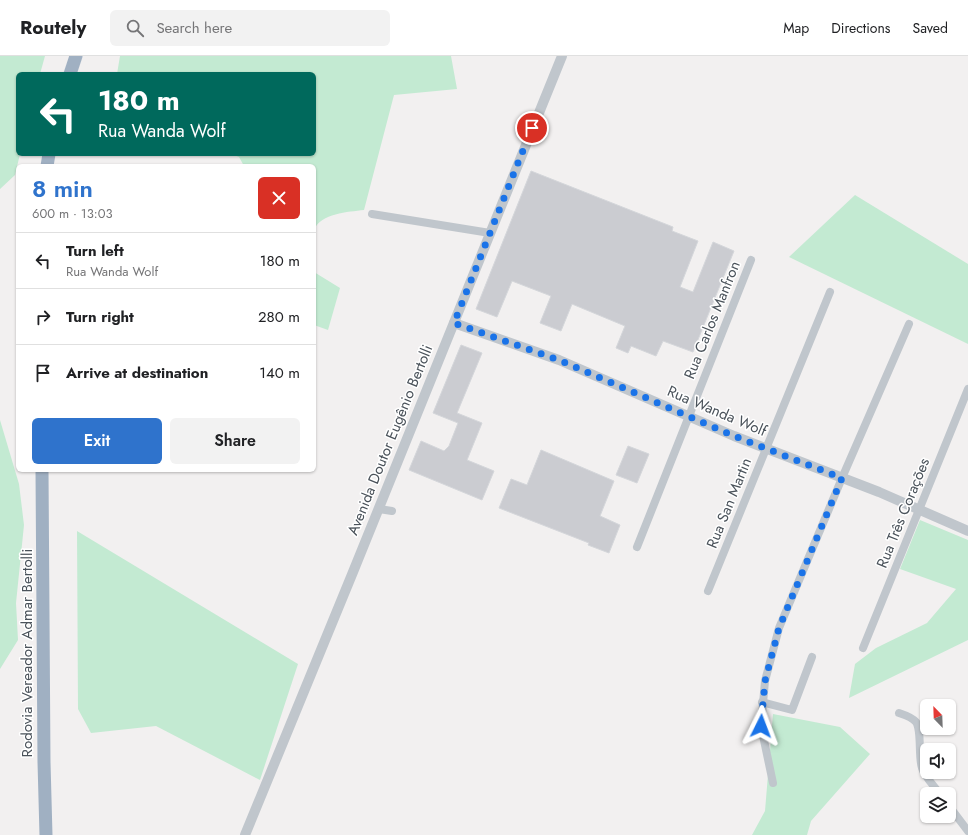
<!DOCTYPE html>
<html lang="en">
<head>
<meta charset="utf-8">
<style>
	:root { --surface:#fff; --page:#f2f2f2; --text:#202124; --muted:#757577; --line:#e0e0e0; --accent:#2f73cc }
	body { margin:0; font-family:Jost,sans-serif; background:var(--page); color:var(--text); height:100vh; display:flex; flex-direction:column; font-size:15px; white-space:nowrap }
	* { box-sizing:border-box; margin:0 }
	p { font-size:13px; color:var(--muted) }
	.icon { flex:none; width:22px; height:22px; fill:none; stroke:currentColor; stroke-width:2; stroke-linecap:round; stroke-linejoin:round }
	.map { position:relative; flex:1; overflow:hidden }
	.details { position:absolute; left:16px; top:108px; width:300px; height:308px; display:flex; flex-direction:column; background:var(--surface); border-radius:6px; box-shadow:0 1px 3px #0004 }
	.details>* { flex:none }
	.hud { position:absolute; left:16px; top:16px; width:300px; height:84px; border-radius:6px; box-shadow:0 1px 3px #0004; background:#00695c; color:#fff; overflow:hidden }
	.needle { width:26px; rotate:337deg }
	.fabs { position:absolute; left:920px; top:643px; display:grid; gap:8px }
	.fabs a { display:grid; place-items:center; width:36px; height:36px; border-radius:6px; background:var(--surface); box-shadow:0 1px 3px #0004; font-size:20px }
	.pin { position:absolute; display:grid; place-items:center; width:34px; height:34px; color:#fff; margin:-17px; border:2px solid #fff; border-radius:50%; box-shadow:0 1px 4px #0007 }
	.me { position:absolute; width:44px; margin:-22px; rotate:3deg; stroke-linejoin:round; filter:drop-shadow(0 0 3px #0008) }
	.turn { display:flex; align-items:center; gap:14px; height:84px; padding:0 16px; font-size:18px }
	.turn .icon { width:52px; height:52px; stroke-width:2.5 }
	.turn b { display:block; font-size:28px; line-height:34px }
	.round { display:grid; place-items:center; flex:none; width:42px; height:42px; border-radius:6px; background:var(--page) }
	.headline { display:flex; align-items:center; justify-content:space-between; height:68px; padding:0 16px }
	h1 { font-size:24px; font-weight:600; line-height:30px; color:var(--accent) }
	.primary-button { display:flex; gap:8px; margin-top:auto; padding:8px 16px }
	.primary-button a { flex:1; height:46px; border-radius:6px; background:var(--accent); color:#fff; font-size:16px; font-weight:600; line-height:46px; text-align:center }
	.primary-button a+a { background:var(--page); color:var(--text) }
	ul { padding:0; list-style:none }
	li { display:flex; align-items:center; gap:12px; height:56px; padding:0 16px; border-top:1px solid var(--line) }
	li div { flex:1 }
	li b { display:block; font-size:15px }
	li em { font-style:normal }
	header { display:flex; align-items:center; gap:24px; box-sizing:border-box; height:56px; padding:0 20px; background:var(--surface); border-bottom:1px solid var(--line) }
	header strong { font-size:19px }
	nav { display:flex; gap:22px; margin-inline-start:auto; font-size:14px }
	.search { width:280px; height:36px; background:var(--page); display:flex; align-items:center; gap:10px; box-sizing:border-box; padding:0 14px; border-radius:6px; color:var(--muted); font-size:15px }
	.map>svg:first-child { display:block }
</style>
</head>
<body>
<header>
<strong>Routely</strong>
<div class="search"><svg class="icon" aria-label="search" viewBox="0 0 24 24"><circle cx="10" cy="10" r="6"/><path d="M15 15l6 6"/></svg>Search here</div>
<nav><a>Map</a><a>Directions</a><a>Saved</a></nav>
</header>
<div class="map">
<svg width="968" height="779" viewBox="0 0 968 779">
	<rect width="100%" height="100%" fill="#f2f0f0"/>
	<g fill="#c3ead2">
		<polygon points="0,0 45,0 40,18 18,18 18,98 20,98 15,119 0,133"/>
		<path d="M 120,0 L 451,0 L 457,33 L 394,39 L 364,154 C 348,156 321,157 314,174 L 314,110 L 244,110 L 239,101 L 231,98 L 314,98 L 314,18 L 117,18 Z"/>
		<polygon points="855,139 968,208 968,288 789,201"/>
		<polygon points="314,216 340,232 328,274 314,269"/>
		<polygon points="0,364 19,428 24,469 16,547 18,584 0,613"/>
		<polygon points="920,464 968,484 968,584 849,642 855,608 876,592 927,567 956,533 900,513"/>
		<polygon points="77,475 298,608 260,724 156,670 91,677 78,653"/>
		<polygon points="773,658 840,671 870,698 811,765 807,779 752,779 765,755"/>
	</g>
	<g fill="#cbccd1" stroke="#d4d6da">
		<polygon points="531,115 673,171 672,175 698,185 680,231 693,236 713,186 734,195 693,296 663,285 656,300 631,290 628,297 616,292 625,270 572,248 561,275 540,267 551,240 512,225 497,261 476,253"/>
		<polygon points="461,289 482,297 457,357 482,367 467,404 494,415 482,444 409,414 421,385 444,395 449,390 458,367 433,357"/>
		<polygon points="628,390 649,398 637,427 616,419"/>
		<polygon points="541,394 614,425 600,460 620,469 609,497 588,489 589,487 499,452 511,423 527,429"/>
	</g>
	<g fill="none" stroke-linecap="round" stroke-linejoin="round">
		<g stroke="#c0c6cc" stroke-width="8">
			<polyline points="372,158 490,177"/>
			<polyline points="379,453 392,455"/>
			<polyline points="637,491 751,204"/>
			<polyline points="708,535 830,236"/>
			<polyline points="863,592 968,333"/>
			<polyline points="762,646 792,654 812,601"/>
			<path d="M 899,657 C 905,659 912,661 916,666 C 922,674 918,701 922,712 C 924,720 935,731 940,738"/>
			<polyline points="773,727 761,670 765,625 779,572 842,422 909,268"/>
			<polyline points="949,750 968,775"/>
		</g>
		<g stroke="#c0c6cc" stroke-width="10">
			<polyline points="454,267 559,304 734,380 879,436 968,475"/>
			<polyline points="245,779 353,516 562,0"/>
		</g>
		<g stroke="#a0b0c2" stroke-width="13">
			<polyline points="70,18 76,0"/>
			<polyline points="47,110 49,98"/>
			<polyline points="42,414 44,706 46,779"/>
		</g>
	</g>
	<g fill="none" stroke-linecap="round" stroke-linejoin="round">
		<polyline stroke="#1a73e8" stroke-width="7" stroke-dasharray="0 12.6" points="532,72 454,267 559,304 734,380 842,422 779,572 765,625 761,670"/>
	</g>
	<g text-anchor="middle" stroke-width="3" stroke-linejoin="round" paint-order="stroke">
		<g font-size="15" fill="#4a525a" stroke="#fff">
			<text transform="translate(712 264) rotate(-68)" y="5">Rua Carlos Manfron</text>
			<text transform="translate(717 355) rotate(23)" y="5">Rua Wanda Wolf</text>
			<text transform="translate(390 384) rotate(-68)" y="5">Avenida Doutor Eugênio Bertolli</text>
			<text transform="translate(729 447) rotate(-68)" y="5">Rua San Martin</text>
			<text transform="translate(903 457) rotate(-68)" y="5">Rua Três Corações</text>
			<text transform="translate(27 597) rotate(-90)" y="5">Rodovia Vereador Admar Bertolli</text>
		</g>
	</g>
</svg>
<div class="fabs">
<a><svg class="needle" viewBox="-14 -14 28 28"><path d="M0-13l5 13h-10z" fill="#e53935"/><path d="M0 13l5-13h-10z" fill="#757577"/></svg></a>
<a><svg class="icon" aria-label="sound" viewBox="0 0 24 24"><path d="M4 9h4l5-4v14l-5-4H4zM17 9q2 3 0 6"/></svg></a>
<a><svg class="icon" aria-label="layers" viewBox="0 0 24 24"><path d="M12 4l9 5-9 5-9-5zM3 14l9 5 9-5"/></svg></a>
</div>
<div class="pin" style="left:532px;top:72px;background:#d93025"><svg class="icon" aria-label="arrive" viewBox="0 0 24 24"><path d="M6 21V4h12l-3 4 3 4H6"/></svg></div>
<svg class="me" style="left:761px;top:670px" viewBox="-20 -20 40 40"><path d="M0-17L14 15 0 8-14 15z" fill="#1a73e8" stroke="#fff" stroke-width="4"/></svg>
<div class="hud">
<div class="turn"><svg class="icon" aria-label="left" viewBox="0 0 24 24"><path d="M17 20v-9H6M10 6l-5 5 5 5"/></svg><div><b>180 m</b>Rua Wanda Wolf</div></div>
</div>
<section class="details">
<div class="headline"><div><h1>8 min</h1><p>600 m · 13:03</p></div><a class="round" style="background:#d93025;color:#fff"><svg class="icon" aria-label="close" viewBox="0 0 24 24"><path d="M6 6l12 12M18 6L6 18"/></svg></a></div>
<ul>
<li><svg class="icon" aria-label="left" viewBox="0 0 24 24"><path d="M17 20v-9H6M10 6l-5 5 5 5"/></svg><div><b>Turn left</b><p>Rua Wanda Wolf</p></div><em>180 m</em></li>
<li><svg class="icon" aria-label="right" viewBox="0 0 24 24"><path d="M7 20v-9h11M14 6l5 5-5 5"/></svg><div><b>Turn right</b></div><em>280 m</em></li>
<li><svg class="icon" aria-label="arrive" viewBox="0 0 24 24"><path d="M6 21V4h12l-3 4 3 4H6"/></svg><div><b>Arrive at destination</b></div><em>140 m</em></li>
</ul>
<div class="primary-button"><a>Exit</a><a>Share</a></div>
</section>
</div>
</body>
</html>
